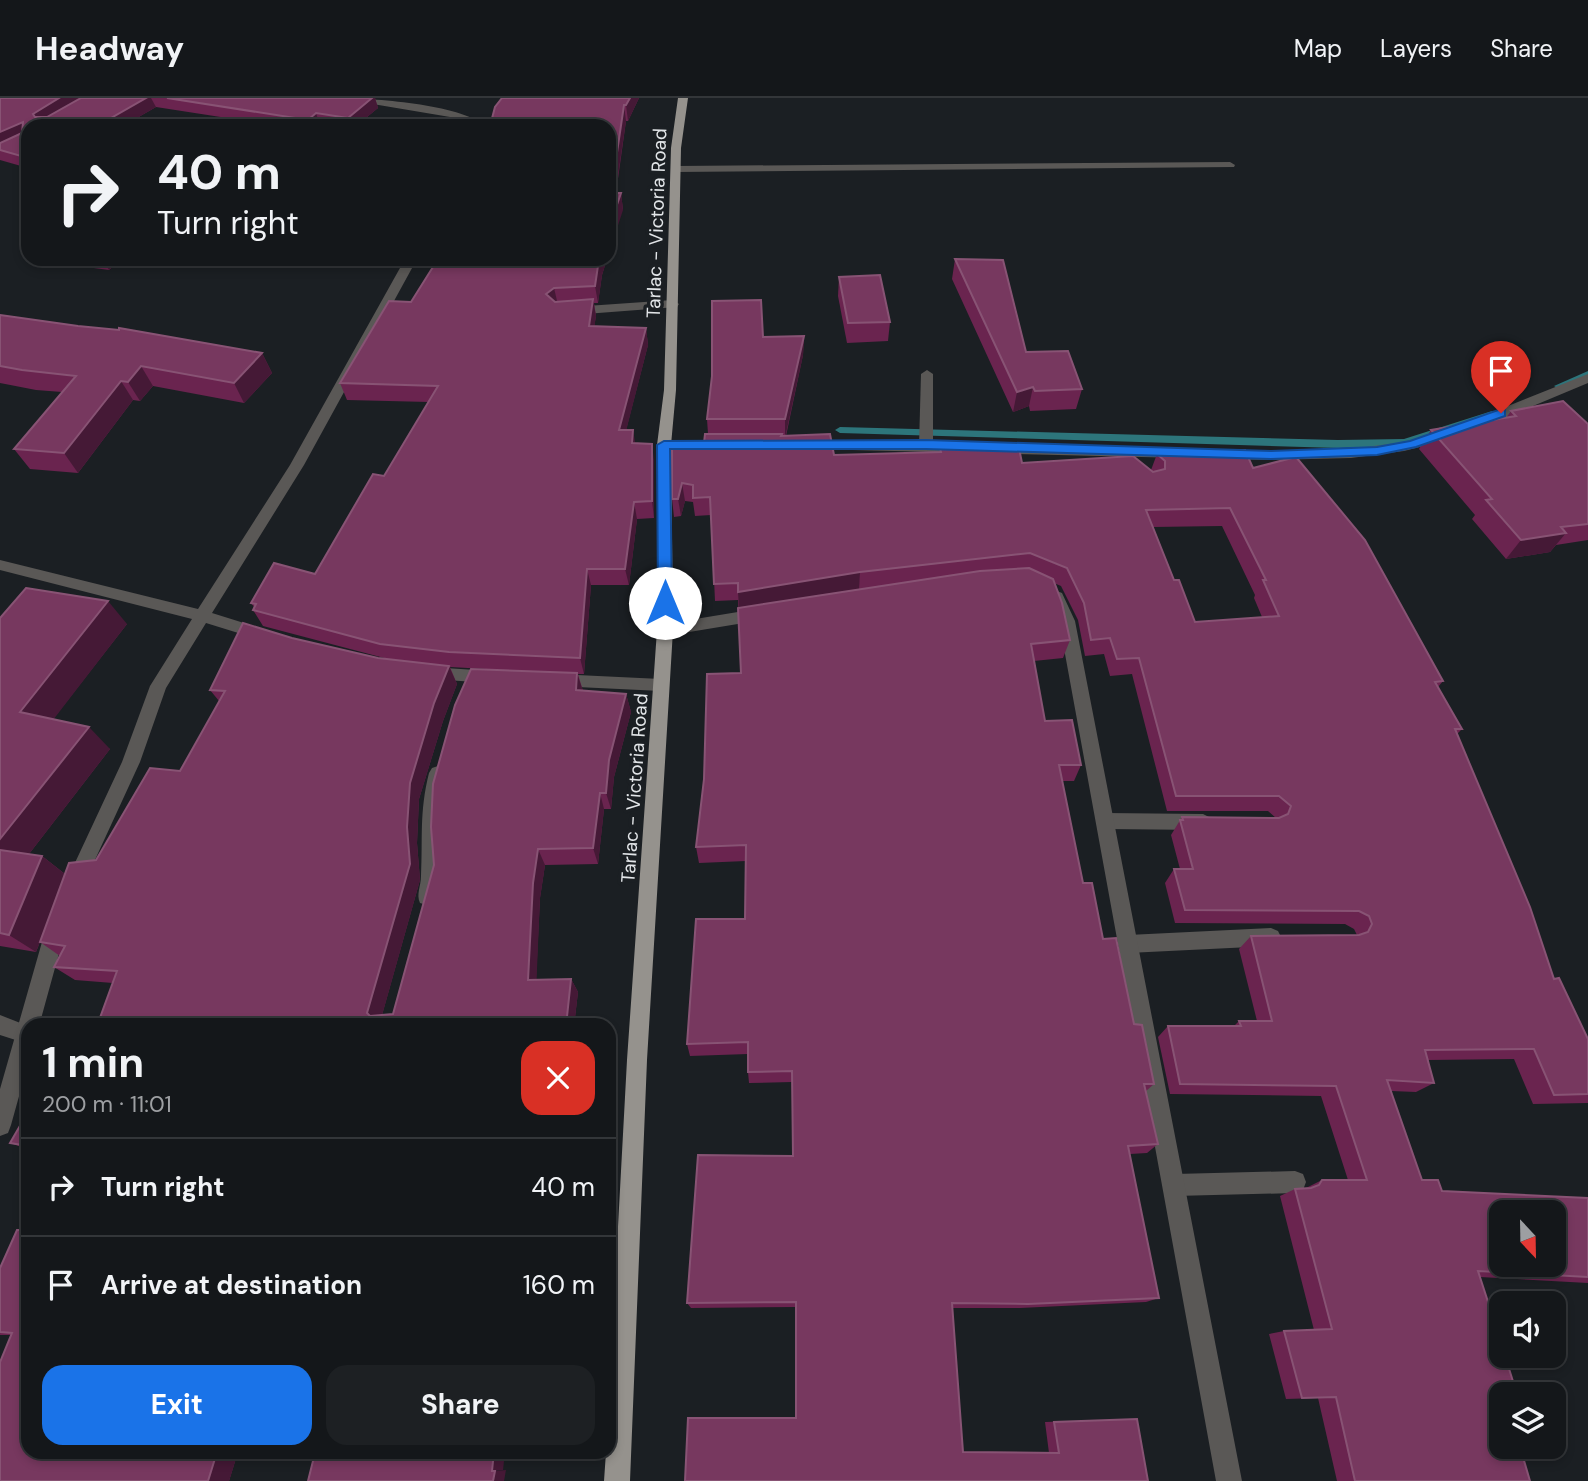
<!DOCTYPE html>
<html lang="en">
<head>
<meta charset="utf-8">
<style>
	:root { --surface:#14171a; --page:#1d2023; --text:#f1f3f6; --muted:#9d9fa2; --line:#333639; --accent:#1a73e8 }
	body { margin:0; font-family:"DM Sans",sans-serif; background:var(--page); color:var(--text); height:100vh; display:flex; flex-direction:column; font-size:26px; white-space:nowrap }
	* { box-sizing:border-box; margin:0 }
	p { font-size:23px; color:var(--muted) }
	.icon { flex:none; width:38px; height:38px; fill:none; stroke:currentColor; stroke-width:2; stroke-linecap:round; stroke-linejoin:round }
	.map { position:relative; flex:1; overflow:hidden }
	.details { position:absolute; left:21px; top:920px; width:595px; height:441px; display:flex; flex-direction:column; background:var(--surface); border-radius:21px; box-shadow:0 4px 10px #0003,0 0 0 2px var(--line) }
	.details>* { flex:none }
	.guide { position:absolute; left:21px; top:21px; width:595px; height:147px; border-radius:21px; box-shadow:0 4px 10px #0003,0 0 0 2px var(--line); background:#14171a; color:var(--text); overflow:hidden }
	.needle { width:46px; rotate:158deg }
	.fabs { position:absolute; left:1489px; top:1102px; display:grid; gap:14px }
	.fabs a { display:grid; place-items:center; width:77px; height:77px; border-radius:14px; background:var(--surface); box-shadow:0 4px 10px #0003,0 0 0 2px var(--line); font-size:35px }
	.pin { position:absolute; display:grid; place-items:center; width:60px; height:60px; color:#fff; margin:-72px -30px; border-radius:50% 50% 50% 0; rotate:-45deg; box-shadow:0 0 7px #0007 }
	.pin .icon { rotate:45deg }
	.me { position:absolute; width:77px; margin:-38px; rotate:0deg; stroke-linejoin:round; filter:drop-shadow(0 0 5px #0008) }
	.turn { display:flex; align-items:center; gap:24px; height:147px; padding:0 21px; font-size:32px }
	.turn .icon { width:91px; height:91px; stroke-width:2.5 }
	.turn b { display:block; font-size:49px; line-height:60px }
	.round { display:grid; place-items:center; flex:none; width:74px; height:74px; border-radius:21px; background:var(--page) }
	.summary { display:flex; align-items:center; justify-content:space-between; height:119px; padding:0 21px }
	h1 { font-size:42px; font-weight:700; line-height:52px }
	.action { display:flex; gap:14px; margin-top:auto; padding:14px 21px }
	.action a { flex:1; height:80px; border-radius:21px; background:var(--accent); color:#fff; font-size:28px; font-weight:700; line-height:80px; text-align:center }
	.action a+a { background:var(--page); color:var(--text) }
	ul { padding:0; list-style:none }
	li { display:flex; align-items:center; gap:21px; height:98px; padding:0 21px; border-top:2px solid var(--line) }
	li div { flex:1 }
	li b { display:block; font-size:26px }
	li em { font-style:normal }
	header { display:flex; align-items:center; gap:42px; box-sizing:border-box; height:98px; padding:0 35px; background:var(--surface); border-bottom:2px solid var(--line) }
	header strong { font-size:33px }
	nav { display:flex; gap:38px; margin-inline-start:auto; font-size:24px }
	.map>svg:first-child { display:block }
</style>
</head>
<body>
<header>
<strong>Headway</strong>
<nav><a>Map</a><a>Layers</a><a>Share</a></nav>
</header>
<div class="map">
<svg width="1588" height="1383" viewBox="0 0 1588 1383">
	<rect width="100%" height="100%" fill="#1b1f23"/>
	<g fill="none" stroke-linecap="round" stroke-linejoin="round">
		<g fill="#2d757b" fill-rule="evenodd">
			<polygon points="1588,273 1588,280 1559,291 1554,288"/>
			<polygon points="1492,313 1497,316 1496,318 1405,348 1338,350 840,335 835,332 840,329 1338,342 1404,341"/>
		</g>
		<g fill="#5a5856" fill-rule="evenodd">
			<polygon points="1230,64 1235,67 1234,69 676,74 671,71 676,68"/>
			<polygon points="673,202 679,206 677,209 572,217 566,213 572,209"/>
			<polygon points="927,272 933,276 933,347 926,351 919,347 921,276"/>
			<polygon points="1105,715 1203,716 1209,719 1212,724 1209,729 1203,732 1105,731 1099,728 1096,723 1099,718"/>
			<polygon points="1271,830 1278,833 1281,839 1278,845 1271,848 1128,855 1121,852 1118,846 1121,840 1128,837"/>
			<polygon points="0,917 28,928 28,946 0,937"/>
			<polygon points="1295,1073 1303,1076 1306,1084 1303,1092 1295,1095 1175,1098 1167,1095 1164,1087 1167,1079 1175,1076"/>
		</g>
		<g fill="#5a5856" fill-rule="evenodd">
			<path d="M 337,0 C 372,0 460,6 485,28 L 473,28 L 456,20 Z"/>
			<polygon points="405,161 417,161 304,367 212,515 270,533 272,537 264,543 206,525 166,590 140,664 82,790 75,792 68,790 66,784 122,664 150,588 192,521 0,472 0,462 198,511 290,367"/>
			<polygon points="1588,276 1588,285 1490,326 1436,345 1404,353 1351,360 1267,362 811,351 804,347 811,343 854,343 1267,353 1351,351 1404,344 1453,330"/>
			<polygon points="1057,493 1062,495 1075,523 1242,1383 1216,1383 1059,523 1049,499"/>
			<polygon points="762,510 770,516 762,522 665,538 657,532 665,526"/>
			<polygon points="431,569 490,573 498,579 490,585 431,581 423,575"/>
			<polygon points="556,576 661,581 669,587 661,593 556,588 548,582"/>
			<path d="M 438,668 L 444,670 L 447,675 L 439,727 L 439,785 L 434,805 L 427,807 L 420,805 C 416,796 421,788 421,778 C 423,740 419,715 429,675 L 432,670 Z"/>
			<polygon points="56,821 63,824 66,830 39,928 28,928 28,966 11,1027 8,1035 0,1038 0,991 46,830 49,824"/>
		</g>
		<polygon fill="#95928d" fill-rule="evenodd" points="678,0 688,0 681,50 676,292 671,347 673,532 647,962 630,1383 604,1383 606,1354 609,1354 609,1295 627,962 657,532 657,347 664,292 671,50"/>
	</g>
	<g fill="#6a244f" fill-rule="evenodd">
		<polygon points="0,0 375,0 378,10 356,28 327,28 320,27 319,28 279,28 156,9 123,28 28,28 28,70 0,62"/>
		<polygon points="502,0 639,0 628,23 626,23 616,95 621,95 623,112"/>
		<polygon points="68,161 145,161 143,162 119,163 109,172 71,167"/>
		<path d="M 438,161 L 607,161 L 602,177 L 598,205 L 594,205 L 596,218 L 594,229 L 646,230 L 648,247 L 626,332 L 635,345 L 654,362 L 654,420 L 637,421 L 629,487 L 591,487 L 584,576 L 578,576 L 583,593 L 626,596 L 631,614 L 614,679 L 611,711 L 604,711 L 598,766 L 545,767 L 540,800 L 536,882 L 571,881 L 578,894 L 574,928 L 97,928 L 113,885 L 75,882 L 54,869 L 60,858 L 40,844 L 36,854 L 0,848 L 0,520 L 127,526 L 53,621 L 110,651 L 29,756 L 42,758 L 65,776 L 96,762 L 180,673 L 219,603 L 210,592 L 292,540 L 378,560 L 388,561 L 263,528 L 253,512 L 254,509 L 251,505 L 315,476 L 384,378 L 429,304 L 347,302 L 340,285 L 411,204 ZM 450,569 L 486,571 L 434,767 L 393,916 L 382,917 L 420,782 L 417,745 L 419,701 L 443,623 L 457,586 Z"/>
		<polygon points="955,161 1026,254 1082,291 1076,311 1030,313 1029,308 1013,314 952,181"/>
		<polygon points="839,179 890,224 888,243 847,245 838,198"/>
		<polygon points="0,217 262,255 272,275 244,305 153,288 140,303 133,302 78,375 30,371 14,351 62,294 36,292 0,285"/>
		<path d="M 804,238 L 803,257 L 786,338 L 834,357 L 940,354 L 940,350 L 1022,365 L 1151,372 L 1157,356 L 1253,370 L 1443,583 L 1438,589 L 1462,631 L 1457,636 L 1554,881 L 1588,941 L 1588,1005 L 1533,1006 L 1514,961 L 1428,962 L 1434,985 L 1416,994 L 1391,993 L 1422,1082 L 1442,1093 L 1588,1100 L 1588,1185 L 1480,1179 L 1516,1293 L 1503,1294 L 1530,1383 L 1337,1383 L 1318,1300 L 1286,1301 L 1269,1236 L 1284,1233 L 1314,1232 L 1280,1098 L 1295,1091 L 1306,1090 L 1322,1082 L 1348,1082 L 1321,998 L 1170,996 L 1158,939 L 1168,928 L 1234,928 L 1239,923 L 1257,923 L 1239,851 L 1251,838 L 1357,837 L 1354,831 L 1345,826 L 1175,825 L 1165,785 L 1174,771 L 1180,771 L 1171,737 L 1182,719 L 1276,720 L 1268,713 L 1167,713 L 1132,576 L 1110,578 L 1104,556 L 1085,558 L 1078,522 L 1061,488 L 1054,485 L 1070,542 L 1063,560 L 1034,563 L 1045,623 L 1081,667 L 1074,683 L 1062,683 L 1083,785 L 1134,926 L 1154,986 L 1146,993 L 1158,1046 L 1147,1055 L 1130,1056 L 1159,1200 L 1146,1204 L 1020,1210 L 952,1210 L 963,1354 L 1049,1355 L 1045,1324 L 1137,1321 L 1148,1383 L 685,1383 L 796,1320 L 796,1209 L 691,1210 L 687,1205 L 793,1058 L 792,984 L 749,985 L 748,974 L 748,956 L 690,958 L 687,946 L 745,821 L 746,763 L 699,765 L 696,749 L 741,575 L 738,502 L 715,503 L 711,417 L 695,418 L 693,404 L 685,403 L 681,418 L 674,419 L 672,401 L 704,345 L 708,336 L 707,321 L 763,239 ZM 1222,428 L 1255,497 L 1254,500 L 1262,519 L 1195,524 L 1174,482 L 1153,429 Z"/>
		<polygon points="1511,313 1588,326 1588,442 1556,447 1550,454 1506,461 1472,421 1475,417 1419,351 1431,332 1506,320"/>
		<polygon points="28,1014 28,1051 10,1045"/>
		<polygon points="0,1170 238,1354 229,1383 0,1383 11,1237 0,1237"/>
	</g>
	<g fill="#451936">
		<polygon points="59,0 84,0 39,28 33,16"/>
		<polygon points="146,0 151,0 156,9 123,28 97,28"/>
		<polygon points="372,0 375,0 378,10 356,28 350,28 348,20"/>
		<polygon points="630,0 639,0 628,23 626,7"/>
		<polygon points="624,7 626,23 613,111 611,95"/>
		<polygon points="316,15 320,27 319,28 310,28 308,22"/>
		<polygon points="23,24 28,32 0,49 0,34"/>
		<polygon points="621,95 623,112 609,155 609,130"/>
		<polygon points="102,161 118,161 119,163 109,172"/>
		<polygon points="599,161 607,161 602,177 598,205 595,188"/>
		<polygon points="554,190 558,207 546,196"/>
		<polygon points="593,201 596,218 592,245 589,228"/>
		<polygon points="646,230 648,247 622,349 619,332"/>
		<polygon points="804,238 803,257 785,340 785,321"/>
		<polygon points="262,255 272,275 244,305 234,285"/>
		<polygon points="141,268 153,288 140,303 128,284"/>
		<polygon points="121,283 133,302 78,375 64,355"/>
		<polygon points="1033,289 1029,308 1013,314 1017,294"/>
		<polygon points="633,332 636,349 632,345"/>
		<polygon points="652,346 654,362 654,420 652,403"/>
		<polygon points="682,385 685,403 681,418 678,401"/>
		<polygon points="634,404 637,421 629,487 625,471"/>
		<polygon points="1566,435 1550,454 1506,461 1521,442"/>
		<polygon points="587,471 591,487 584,576 580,560"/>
		<polygon points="860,474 859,491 739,511 738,494"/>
		<polygon points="108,503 127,526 43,635 20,614"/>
		<polygon points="449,568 457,586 443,623 419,701 417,745 420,782 379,928 367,915 407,729 410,685 434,605"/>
		<polygon points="577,575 583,593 576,592"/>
		<polygon points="626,596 631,614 614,679 611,711 606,695 609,662"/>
		<polygon points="89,629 110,651 19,769 0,756 0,741"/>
		<polygon points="600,695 604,711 598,766 593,750"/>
		<polygon points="538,751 545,767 540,800 536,895 528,882 533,785"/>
		<polygon points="42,758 66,777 36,854 9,837"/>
		<polygon points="571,881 578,894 574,928 566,928"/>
		<polygon points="217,1354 238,1354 229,1383 208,1383"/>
		<polygon points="494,1354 505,1354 503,1372 492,1373"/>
		<polygon points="506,1372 504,1383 493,1383 495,1373"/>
	</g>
	<g fill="#77385f" stroke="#885374" stroke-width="2" fill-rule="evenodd">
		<polygon points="0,0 59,0 33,16 35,19 47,19 81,0 146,0 97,28 28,28 28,60 0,52 0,45 22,35 23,24 0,34"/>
		<polygon points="167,0 372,0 348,20 316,15 308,22"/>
		<polygon points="502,0 630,0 626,7 624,7 611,95 621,95 609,130 609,28 490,28 495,9"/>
		<polygon points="438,161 599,161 595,188 554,190 546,196 555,204 593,201 589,228 646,230 619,332 633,332 632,345 652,346 652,403 634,404 625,471 587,471 580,560 449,554 380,546 253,512 256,506 251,505 274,465 315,476 373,376 384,378 438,288 340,285 389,203 411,204"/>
		<polygon points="955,161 1003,162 1026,254 1068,253 1082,291 1035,293 1033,289 1017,294"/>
		<polygon points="880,177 890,224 848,225 839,179"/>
		<polygon points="761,202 763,239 804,238 785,321 707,321 712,278 712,203"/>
		<polygon points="0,217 78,228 119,232 119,230 262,255 234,285 141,268 128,284 121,283 64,355 14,351 76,278 22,272 0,268"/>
		<polygon points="1563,303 1588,326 1588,426 1561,429 1566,435 1521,442 1486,402 1492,401 1431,332 1516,318 1511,313"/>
		<path d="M 705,336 L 782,336 L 781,338 L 830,336 L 834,357 L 941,354 L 940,350 L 1019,350 L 1022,365 L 1133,358 L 1153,374 L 1165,371 L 1165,363 L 1157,356 L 1245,352 L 1253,370 L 1296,359 L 1365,442 L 1443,583 L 1435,584 L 1462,631 L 1455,631 L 1530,809 L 1554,881 L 1559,880 L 1588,941 L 1588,996 L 1554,997 L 1534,951 L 1425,952 L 1434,985 L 1387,982 L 1422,1082 L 1438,1082 L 1442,1093 L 1588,1100 L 1588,1179 L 1478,1173 L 1502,1247 L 1502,1258 L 1505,1258 L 1516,1293 L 1502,1293 L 1503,1297 L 1502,1297 L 1502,1349 L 1520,1349 L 1530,1383 L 1355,1383 L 1336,1299 L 1302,1300 L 1284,1233 L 1332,1231 L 1295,1091 L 1311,1090 L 1319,1087 L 1322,1082 L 1367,1082 L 1336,988 L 1180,986 L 1168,928 L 1241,928 L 1239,923 L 1272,923 L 1251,838 L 1359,837 L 1368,834 L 1372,826 L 1369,818 L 1359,813 L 1185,812 L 1174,771 L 1193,771 L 1180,722 L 1183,722 L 1182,719 L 1279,720 L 1288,716 L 1291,708 L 1279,698 L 1176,698 L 1139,560 L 1117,561 L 1110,540 L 1091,542 L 1084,505 L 1067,470 L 1030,455 L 860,474 L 738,494 L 738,485 L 714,486 L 710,399 L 693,400 L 693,387 L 682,385 L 678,401 L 672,401 L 672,345 L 704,345 ZM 1230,410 L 1266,482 L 1263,482 L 1279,518 L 1195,524 L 1179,482 L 1174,482 L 1146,412 ZM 1502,1115 L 1554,1115 L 1554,1167 L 1502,1167 Z"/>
		<polygon points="1029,470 1053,481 1062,505 1070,542 1031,546 1045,623 1072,622 1081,667 1059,667 1083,785 1092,785 1103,841 1116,840 1134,926 1142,927 1154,986 1144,986 1158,1046 1128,1048 1159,1200 1028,1206 952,1205 963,1354 1059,1355 1054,1324 1137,1321 1148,1383 685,1383 688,1320 796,1320 796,1204 687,1205 698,1057 793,1058 792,973 748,974 748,944 687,946 696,821 745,821 746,747 696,749 704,681 707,576 741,575 738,510 980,473"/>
		<polygon points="26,490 108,503 20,614 89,629 0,741 0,520"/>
		<polygon points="243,525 292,540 378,560 449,568 434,605 410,685 407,729 410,766 367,915 370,918 393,916 434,767 431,729 433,686 455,607 471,571 577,575 576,592 626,596 609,662 606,695 600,695 593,750 538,751 533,785 528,882 571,881 566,928 97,928 117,873 54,869 65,848 40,844 69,765 96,762 150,670 180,673 225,593 210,592"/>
		<polygon points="0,752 42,758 9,837 0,835"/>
		<polygon points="28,1014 28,1048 10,1045"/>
		<polygon points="17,1132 28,1132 28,1354 217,1354 208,1383 0,1383 0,1264 12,1235 0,1234 0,1170"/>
		<polygon points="304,1354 494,1354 492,1373 495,1373 493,1383 308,1383 315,1355"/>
	</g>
	<polygon fill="#1a73e8" stroke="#114b97" stroke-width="2" points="1501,311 1505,312 1505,318 1416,349 1377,357 1271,361 926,351 670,351 672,505 665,511 658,505 657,347 664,343 926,342 1271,353 1377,349 1410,343"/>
	<g text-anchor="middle" stroke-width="7" stroke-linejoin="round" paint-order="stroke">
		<g font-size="19" fill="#e2e5e8" stroke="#1b1f23">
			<text transform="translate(656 125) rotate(-88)" y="7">Tarlac - Victoria Road</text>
			<text transform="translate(634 690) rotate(-86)" y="7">Tarlac - Victoria Road</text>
		</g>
	</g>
</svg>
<div class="fabs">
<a><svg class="needle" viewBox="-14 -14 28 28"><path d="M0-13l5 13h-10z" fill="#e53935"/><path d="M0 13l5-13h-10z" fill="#9d9fa2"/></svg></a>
<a><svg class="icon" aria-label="sound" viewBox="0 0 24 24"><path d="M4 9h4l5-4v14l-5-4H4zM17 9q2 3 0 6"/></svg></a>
<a><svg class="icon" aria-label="layers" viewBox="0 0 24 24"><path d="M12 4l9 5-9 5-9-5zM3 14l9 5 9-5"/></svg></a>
</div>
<div class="pin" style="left:1501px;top:315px;background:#d93025"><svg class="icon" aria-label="arrive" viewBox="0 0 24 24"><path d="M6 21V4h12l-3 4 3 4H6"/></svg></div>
<svg class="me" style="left:665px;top:505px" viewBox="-20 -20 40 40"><circle r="19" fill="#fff"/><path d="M0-13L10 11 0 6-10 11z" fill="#1a73e8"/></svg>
<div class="guide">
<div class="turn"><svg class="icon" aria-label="right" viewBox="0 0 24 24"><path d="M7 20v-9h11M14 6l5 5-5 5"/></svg><div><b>40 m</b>Turn right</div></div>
</div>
<section class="details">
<div class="summary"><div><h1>1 min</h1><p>200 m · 11:01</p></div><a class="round" style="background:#d93025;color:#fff"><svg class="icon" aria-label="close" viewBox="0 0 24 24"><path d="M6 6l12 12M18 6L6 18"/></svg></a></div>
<ul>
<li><svg class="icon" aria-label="right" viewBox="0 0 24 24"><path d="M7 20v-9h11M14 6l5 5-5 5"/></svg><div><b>Turn right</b></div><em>40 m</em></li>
<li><svg class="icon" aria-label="arrive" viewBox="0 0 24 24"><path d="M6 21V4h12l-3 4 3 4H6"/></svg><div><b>Arrive at destination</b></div><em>160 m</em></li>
</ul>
<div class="action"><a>Exit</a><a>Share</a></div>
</section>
</div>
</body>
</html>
